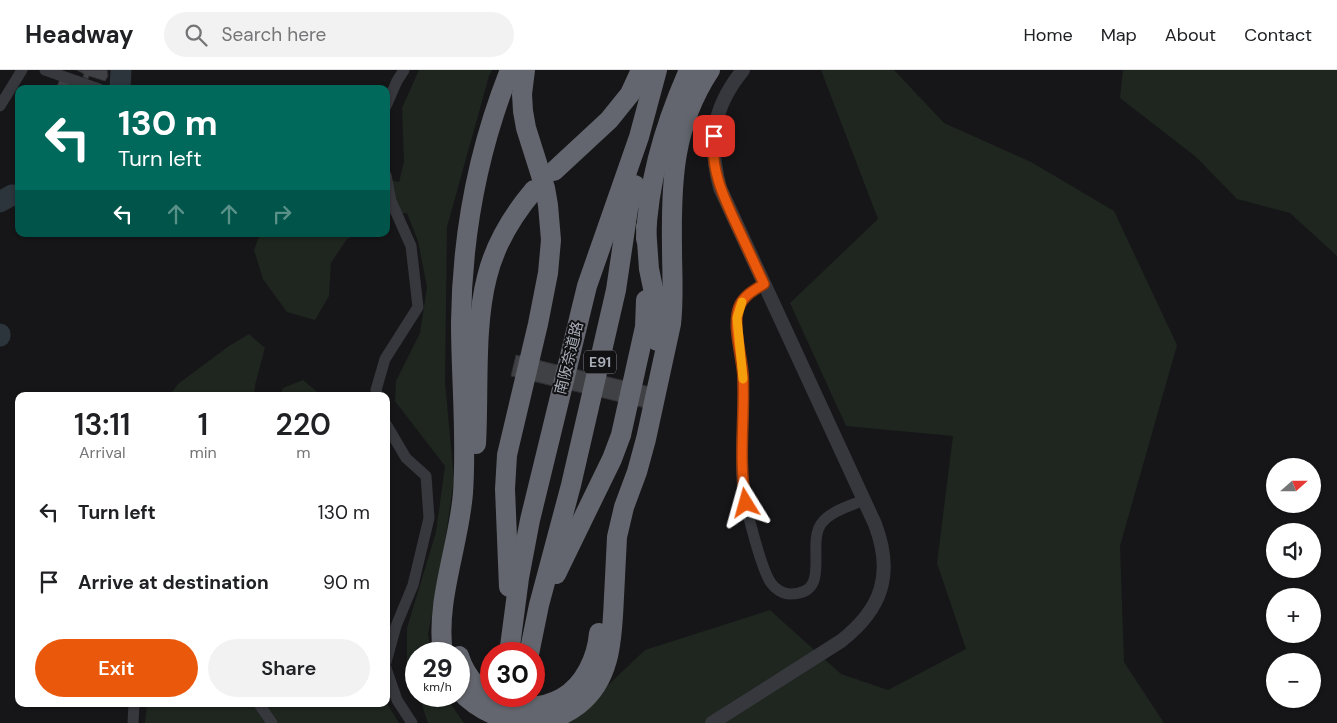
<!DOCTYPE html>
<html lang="en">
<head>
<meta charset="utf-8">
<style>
	:root { --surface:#fff; --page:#f2f2f2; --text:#202124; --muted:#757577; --line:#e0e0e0; --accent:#ea580c }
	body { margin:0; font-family:"DM Sans","Noto Sans JP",sans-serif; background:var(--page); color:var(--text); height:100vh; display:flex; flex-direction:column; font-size:19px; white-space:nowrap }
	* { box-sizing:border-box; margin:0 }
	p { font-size:16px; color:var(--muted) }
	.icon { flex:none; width:28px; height:28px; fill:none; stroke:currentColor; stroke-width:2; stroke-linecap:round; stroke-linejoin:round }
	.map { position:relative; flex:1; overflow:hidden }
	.details { position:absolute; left:15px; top:322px; width:375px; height:315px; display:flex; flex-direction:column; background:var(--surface); border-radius:10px; box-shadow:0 1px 4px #0004 }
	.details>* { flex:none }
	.top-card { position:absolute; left:15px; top:15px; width:375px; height:152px; border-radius:10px; box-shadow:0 1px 4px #0004; background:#00695c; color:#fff; overflow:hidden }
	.needle { width:32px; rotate:69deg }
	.tools { position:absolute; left:1266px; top:388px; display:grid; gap:10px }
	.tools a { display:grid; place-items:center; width:55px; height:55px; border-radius:50%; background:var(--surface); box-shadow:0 1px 4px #0004; font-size:25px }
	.speed { position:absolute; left:405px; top:572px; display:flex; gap:10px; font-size:25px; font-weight:700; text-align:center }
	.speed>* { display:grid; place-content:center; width:65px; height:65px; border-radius:50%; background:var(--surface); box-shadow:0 1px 4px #0004; line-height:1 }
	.speed small { font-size:12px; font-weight:400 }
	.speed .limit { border:8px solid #d22; background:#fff; color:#111 }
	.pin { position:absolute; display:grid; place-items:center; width:42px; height:42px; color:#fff; margin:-21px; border-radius:10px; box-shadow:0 2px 8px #0006 }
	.me { position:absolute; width:55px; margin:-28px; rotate:352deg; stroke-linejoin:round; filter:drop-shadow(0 0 4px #0008) }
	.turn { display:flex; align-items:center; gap:18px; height:105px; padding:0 20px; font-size:22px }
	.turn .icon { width:65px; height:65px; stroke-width:2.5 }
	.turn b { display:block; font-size:35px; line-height:42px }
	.lanes { display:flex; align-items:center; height:48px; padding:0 20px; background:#0003; justify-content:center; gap:25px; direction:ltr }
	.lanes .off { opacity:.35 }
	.eta { display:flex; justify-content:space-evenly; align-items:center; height:85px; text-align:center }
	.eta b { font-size:30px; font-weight:600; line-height:35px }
	.cta { display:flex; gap:10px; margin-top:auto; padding:10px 20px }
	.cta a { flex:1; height:58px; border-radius:30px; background:var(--accent); color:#fff; font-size:20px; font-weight:600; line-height:58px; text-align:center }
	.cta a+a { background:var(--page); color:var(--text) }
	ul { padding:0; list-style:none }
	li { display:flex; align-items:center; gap:15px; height:70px; padding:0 20px }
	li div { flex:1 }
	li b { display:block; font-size:19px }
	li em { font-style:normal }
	header { display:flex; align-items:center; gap:30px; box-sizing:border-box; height:70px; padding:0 25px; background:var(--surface); border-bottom:1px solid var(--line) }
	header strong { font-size:24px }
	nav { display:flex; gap:28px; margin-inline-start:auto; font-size:18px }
	.search { width:350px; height:45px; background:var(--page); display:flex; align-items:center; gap:12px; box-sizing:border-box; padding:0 18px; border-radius:28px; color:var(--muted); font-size:19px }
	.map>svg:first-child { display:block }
</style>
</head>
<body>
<header>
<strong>Headway</strong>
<div class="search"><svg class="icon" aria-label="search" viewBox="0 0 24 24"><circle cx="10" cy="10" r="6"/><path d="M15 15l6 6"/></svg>Search here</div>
<nav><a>Home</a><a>Map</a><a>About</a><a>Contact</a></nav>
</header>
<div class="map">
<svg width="1337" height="653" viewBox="0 0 1337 653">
	<rect width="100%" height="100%" fill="#161618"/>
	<g fill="#1e261f">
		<polygon points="419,0 492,0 489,6 447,157 445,312 454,409 442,493 428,564 431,584 416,584 416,619 407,592 407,558 436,462 445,396 395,331 396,311 420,263 427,217 418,171 407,143 386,145 386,109 399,112 404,92 402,38"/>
		<polygon points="821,0 894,0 944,53 1031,92 1114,141 1177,275 1120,476 1124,592 1164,653 568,653 645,580 770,540 841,604 888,620 966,579 937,493 953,366 846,356 790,233 878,149"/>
		<polygon points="1123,0 1337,0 1337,186 1290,143 1237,129 1196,87 1120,28"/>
		<polygon points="260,164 356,164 346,170 331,193 329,226 315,250 287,242 263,209 254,180"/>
		<polygon points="249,264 265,278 255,315 254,326 169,326 178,314 229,276"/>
		<polygon points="303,310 322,326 280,326 283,318"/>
		<polygon points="419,626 445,626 464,653 428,653"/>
		<polygon points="386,632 399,653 145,653 147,634 386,634"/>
	</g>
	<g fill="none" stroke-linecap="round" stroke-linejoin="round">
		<g stroke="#2c353c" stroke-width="21">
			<polyline points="120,19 121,0"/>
			<polyline points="0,132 12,125 19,126"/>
			<polyline points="0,264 0,266"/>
		</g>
	</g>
	<g fill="#404145" stroke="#303034">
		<polygon points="77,0 107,0 108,6 105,11 89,6 88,9 83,7 84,4"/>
		<polygon points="60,9 70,13 68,19 56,19"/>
		<polygon points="516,285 663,320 658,341 511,306"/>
	</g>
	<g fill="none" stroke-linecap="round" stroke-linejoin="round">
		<g stroke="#37383d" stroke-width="11">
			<polyline points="45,0 99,19"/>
			<polyline points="0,36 22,0"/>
			<polyline points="386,36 397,11 404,0"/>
			<path d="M 764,214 C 754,220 744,226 739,237 C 731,257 742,284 743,305 C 745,340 740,376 742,411 C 743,429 761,499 771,513 C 775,519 783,524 790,524 C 833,524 806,476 821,454 C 830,441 850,436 864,430"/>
			<polyline points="378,326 376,320 385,289 418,237 411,176 391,131 386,105"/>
			<polyline points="386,354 406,388 426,406 429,448 413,515 396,556 386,592"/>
			<polyline points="386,598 397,630 412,653"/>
			<polyline points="259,634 272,653"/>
			<polyline points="133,653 134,634"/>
		</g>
		<path stroke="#37383d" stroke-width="14" d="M 712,653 L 841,571 C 882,539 894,504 875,454 L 720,118 C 708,72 712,38 743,0"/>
		<g stroke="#63666e" stroke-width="20">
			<polyline points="554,101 609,50 630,24 641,0"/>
			<polyline points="646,157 649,199 658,242 657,271"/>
			<path d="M 646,169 C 648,110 665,54 689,0"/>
			<path d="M 476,374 C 479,321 474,257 487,207 C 495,174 512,146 534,120"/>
			<polyline points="556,504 612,389 621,365 645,257 646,230"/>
			<polyline points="509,517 505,419 507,385 538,254 548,203 551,170 548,135 545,118 526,58 523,41 522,24 525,0"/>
			<path d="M 443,584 C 435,532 459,475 463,423 C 467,366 461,309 461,252 C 462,166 478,80 510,0"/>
			<polyline points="509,584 519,508 530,450 587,216 639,67 657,0"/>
			<polyline points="529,584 539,535 571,415 616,220 628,139 635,115"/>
			<path d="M 459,586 C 472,629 522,650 562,628 C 585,615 597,587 599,563"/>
			<path d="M 459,620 C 478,640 504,653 533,652 C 550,651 565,645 578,635 C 612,609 612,566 614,527 C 615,507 616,487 617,467 L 624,437 L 637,402 L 646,369 L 671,254 C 674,228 672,203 672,177 C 671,111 673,56 710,0"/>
		</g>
		<g stroke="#63666e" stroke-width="20">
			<polyline points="499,653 502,630"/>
			<polyline points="519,653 521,632"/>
		</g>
	</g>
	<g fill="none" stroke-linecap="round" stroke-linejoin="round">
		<defs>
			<path id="route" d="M 714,66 C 710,100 724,128 738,158 C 747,177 755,195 764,214 C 754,220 743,226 739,237 C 732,256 742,286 743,306 C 745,348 738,390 746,433"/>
		</defs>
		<use href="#route" stroke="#983908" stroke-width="12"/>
		<use href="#route" stroke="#ea580c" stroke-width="9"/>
		<polyline stroke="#f59e0b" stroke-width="9" points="742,232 737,248 743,309"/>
	</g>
	<g text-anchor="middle" stroke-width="4" stroke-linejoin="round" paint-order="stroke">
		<rect fill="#111113" stroke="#7b7e86" stroke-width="1" x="584" y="280.5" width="32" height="23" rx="4"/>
		<g font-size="14" font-weight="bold" fill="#a8adb8">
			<text x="600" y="297">E91</text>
		</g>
		<g font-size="15" fill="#a8adb8" stroke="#111113">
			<text transform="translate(569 288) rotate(-76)" y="5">南阪奈道路</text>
		</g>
	</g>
</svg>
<div class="tools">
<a><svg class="needle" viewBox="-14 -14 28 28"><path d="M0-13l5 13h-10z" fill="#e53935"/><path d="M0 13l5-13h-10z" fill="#757577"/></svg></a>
<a><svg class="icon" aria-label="sound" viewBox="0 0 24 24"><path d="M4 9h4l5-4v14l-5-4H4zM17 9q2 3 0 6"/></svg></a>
<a>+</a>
<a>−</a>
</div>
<div class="speed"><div>29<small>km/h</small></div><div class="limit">30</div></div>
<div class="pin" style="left:714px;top:66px;background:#d93025"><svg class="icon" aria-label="arrive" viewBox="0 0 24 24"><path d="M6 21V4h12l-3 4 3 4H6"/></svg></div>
<svg class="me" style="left:746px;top:433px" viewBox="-20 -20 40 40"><path d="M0-17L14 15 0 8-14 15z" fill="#ea580c" stroke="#fff" stroke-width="4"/></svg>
<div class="top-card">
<div class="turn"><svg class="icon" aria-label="left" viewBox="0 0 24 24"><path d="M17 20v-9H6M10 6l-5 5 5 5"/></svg><div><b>130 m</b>Turn left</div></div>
<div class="lanes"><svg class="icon" aria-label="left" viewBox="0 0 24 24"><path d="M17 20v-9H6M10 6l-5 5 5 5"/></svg><svg class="icon off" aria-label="ahead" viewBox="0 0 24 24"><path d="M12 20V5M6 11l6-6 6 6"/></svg><svg class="icon off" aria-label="ahead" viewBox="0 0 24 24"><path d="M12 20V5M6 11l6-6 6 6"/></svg><svg class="icon off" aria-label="right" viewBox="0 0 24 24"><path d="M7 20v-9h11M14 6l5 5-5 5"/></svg></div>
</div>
<section class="details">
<div class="eta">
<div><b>13:11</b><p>Arrival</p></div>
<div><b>1</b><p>min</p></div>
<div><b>220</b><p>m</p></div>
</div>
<ul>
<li><svg class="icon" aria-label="left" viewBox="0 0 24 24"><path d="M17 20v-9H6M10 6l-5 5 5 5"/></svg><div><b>Turn left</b></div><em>130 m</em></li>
<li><svg class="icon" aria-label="arrive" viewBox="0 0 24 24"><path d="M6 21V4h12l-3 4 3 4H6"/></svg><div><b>Arrive at destination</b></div><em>90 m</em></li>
</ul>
<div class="cta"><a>Exit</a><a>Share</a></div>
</section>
</div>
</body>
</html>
